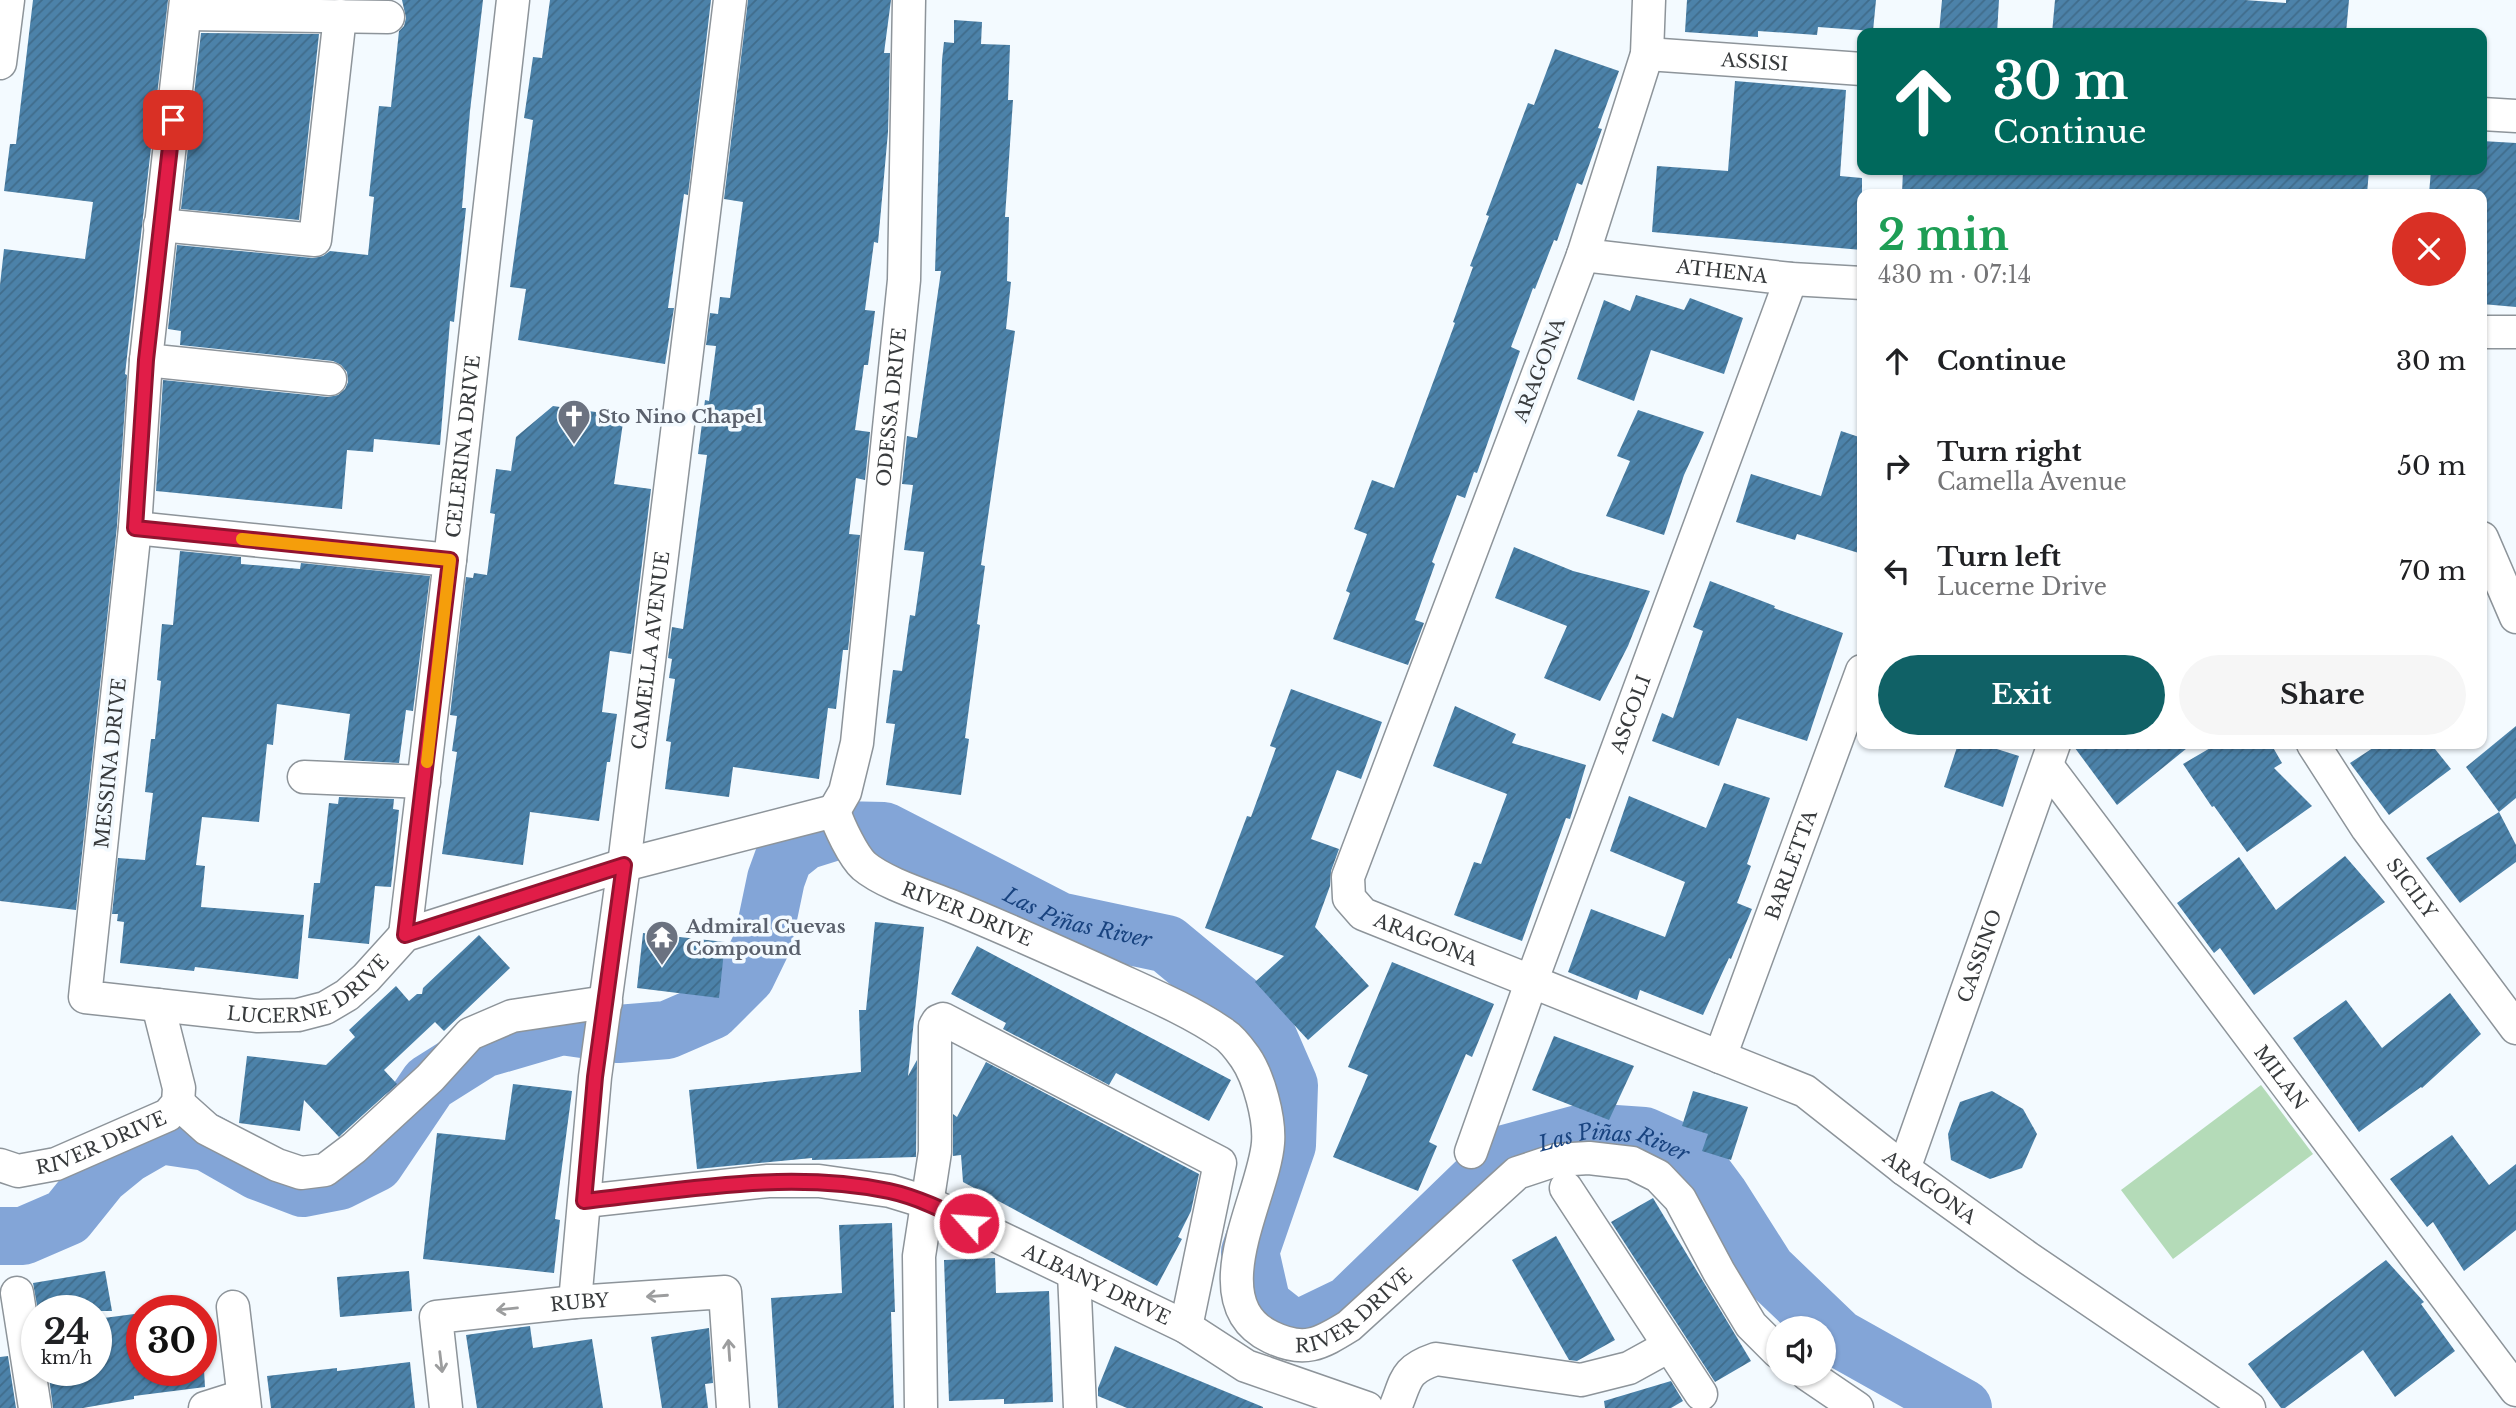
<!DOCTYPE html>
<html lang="en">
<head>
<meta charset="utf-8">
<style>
	:root { --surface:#fff; --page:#f6f6f6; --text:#202124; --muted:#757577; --accent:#106166 }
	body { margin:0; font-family:"Libre Baskerville",serif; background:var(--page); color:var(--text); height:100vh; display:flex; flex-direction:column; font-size:26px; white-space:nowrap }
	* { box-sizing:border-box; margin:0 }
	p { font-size:23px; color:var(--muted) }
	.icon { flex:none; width:38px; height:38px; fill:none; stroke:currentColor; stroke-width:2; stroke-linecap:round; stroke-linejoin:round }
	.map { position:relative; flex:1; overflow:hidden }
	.details { position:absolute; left:1857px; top:189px; width:630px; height:560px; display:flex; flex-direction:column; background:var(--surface); border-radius:14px; box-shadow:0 2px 5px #0004 }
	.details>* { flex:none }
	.hud { position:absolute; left:1857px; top:28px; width:630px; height:147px; border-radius:14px; box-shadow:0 2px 5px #0004; background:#00695c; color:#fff; overflow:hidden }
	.tools { position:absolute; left:1766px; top:1316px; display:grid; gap:14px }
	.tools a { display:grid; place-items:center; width:70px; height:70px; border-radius:50%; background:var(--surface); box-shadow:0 2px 5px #0004; font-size:35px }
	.speed { position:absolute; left:21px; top:1295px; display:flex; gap:14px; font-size:35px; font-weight:700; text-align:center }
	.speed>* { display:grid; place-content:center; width:91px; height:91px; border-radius:50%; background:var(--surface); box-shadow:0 2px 5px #0004; line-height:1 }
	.speed small { font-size:18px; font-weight:400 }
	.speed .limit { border:10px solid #d22; background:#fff; color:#111 }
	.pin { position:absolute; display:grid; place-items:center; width:60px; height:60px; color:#fff; margin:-30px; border-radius:14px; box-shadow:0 4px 10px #0006 }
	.me { position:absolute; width:77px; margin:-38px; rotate:296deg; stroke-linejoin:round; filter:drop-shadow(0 0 5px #0008) }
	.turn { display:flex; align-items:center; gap:24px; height:147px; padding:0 21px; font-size:32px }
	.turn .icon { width:91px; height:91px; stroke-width:2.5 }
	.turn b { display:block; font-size:49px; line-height:60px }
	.round { display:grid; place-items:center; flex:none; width:74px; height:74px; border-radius:37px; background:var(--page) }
	.headline { display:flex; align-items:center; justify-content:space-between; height:119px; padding:0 21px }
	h1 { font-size:42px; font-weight:700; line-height:52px; color:#1e9e55 }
	.button { display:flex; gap:14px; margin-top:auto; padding:14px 21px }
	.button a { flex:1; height:80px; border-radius:42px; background:var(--accent); color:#fff; font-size:28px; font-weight:700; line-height:80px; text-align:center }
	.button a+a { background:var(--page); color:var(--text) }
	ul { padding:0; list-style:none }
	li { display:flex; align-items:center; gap:21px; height:105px; padding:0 21px }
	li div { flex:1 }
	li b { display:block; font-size:26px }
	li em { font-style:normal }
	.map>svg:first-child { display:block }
</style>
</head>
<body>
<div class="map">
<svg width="2516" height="1408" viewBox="0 0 2516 1408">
	<defs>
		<pattern id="building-hatch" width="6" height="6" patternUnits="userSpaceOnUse" patternTransform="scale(1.75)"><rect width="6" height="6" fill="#4c82a9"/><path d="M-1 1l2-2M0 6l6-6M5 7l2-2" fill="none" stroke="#406c8b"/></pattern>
	</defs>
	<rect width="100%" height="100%" fill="#f3faff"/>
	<polygon fill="#b4dbb8" points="2261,1085 2313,1154 2173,1259 2121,1190"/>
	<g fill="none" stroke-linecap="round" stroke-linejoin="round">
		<path stroke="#83a5d7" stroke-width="58" id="s1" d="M 0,1236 L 23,1236 L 67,1217 L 100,1176 L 127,1154 L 160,1135 L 207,1142 L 258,1171 L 303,1188 L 339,1181 L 375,1163 L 429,1083 L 483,1049 L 562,1026 L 618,1034 L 667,1030 L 711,1011 L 746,976 L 763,941 L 776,879 L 784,857 L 804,841 L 839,830 L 884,831 L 1059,921 L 1167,944 L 1262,1023 L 1289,1085 L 1287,1145 L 1250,1252 L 1262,1305 L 1295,1331 L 1349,1305 L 1505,1154 L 1586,1132 L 1644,1136 L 1691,1157 L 1720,1196 L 1767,1270 L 1838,1338 L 1963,1408"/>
	</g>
	<g fill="url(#building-hatch)">
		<polygon points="33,0 168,0 125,374 127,375 117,526 76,910 0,901 0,285 4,249 85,259 93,202 4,191 10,144 16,144"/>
		<polygon points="402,0 483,0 470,111 462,208 466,208 454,322 450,321 440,445 374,439 373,452 347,450 342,509 156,491 163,380 328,397 338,395 345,389 348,382 347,372 341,365 333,361 180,345 181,331 168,329 177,245 313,258 323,256 330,251 368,255 374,197 369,196 379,106 391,107 399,31 404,26 406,18"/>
		<polygon points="550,0 711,0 688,195 684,194 668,308 674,308 665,364 518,340 526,289 510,287 533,120 524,118 533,57 542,58"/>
		<polygon points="748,0 891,0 884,53 890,53 888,132 878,243 874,242 865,310 875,311 868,365 864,365 855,430 870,432 865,480 856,478 849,534 860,535 848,650 843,650 836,709 828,708 819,779 733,767 729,797 665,789 671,742 666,741 675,679 669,678 672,659 668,658 672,627 683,629 707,455 698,454 705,400 709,401 716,346 706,345 710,313 718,314 720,297 730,298 743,202 724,199"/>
		<polygon points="1687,0 1876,0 1873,31 1818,27 1817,35 1758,31 1758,37 1685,32"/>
		<polygon points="1942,0 1999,0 1997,33 1939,33"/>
		<polygon points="2055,0 2245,0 2286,3 2286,0 2349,0 2346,33 2052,33"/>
		<polygon points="954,20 982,22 981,44 1010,45 1008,100 1013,100 1005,217 1009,217 1007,281 1011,282 1006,329 1015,331 981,565 985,566 977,624 980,625 965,738 969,739 961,795 886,785 895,724 886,723 893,670 902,671 910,615 915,616 924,552 904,550 913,485 902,484 907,436 917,438 941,271 935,271 942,60 944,42 954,43"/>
		<polygon points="201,33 319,34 299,220 181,209"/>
		<polygon points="1555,49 1619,71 1598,128 1602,129 1582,185 1577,183 1557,241 1554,240 1535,289 1533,288 1511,347 1520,351 1477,473 1474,472 1465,498 1457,495 1432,562 1435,564 1415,620 1424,623 1408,665 1333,639 1350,593 1346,591 1367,534 1354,529 1372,480 1394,488 1455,323 1453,322 1473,267 1470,266 1489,216 1486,215 1528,103 1534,105"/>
		<polygon points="1735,81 1846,90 1840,176 1862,178 1862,250 1652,232 1657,166 1728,171"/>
		<polygon points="2482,141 2516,143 2516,307 2482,304 2482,194 2429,194 2431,170 2482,170"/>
		<polygon points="1903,170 2369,170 2367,194 1902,194"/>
		<polygon points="1636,295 1684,310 1690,298 1743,318 1724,374 1651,350 1634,401 1577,379 1604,300 1630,311"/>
		<polygon points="553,406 624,416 614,484 651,489 631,654 610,651 602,712 617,714 610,762 607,762 599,821 530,812 523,865 442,854 457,752 452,751 457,716 450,715 466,577 473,578 474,573 487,575 495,514 490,513 496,469 511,471 516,437"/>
		<polygon points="1638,410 1704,432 1684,475 1664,535 1606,516 1630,461 1617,456"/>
		<polygon points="1841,431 1862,438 1862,554 1797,534 1795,540 1736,522 1751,474 1821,496"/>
		<polygon points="1514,547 1573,571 1650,591 1628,646 1600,701 1544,678 1567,626 1495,598"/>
		<polygon points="180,551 241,557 241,564 300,569 301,563 430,576 413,711 406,710 399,763 344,760 350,714 277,704 273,745 267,744 259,822 202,817 196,865 205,866 201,907 304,915 298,979 195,967 194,971 120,963 124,922 117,921 118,914 112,914 118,858 145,860 153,793 145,792 151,739 155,739 161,681 157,680 162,624 173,625"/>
		<polygon points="1710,581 1775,606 1774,608 1843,633 1807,741 1737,718 1719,766 1652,741 1662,713 1673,718 1703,631 1693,627"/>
		<polygon points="1291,689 1382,722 1361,779 1337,770 1311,839 1339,849 1331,871 1330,886 1315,927 1369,986 1308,1040 1255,982 1284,956 1205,928 1247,816 1251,817 1276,748 1270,746"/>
		<polygon points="1455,706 1516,734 1512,743 1586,765 1570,819 1566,818 1522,941 1454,915 1474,862 1481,864 1507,794 1433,766"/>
		<polygon points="2516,726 2516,798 2499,812 2466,767"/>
		<polygon points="1958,744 1981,744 2019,756 2003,807 1944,787"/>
		<polygon points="2072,744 2192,744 2117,805"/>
		<polygon points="2217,744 2271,744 2282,763 2274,768 2312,806 2247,852 2214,806 2212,807 2183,764"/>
		<polygon points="2379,744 2431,744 2451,769 2389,815 2350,763"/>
		<polygon points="1724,783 1770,798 1747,864 1751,866 1737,903 1752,909 1731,959 1729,958 1703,1015 1640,990 1637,1000 1568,972 1591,909 1665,937 1685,882 1610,851 1629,796 1706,828"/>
		<polygon points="339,797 394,799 393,809 399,810 391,887 375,886 369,944 308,938 314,883 320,883 329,803 338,804"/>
		<polygon points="2499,812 2516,845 2516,862 2460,903 2426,858"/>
		<polygon points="2345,856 2385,902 2254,995 2220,948 2214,953 2177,903 2239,857 2276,910"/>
		<polygon points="875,922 924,927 908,1076 917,1060 916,1157 812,1160 812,1158 697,1169 689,1090 861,1072 859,1010 866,1010"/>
		<polygon points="643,933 725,942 719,998 637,988"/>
		<polygon points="479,935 510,968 444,1031 435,1022 384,1070 397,1084 342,1134 339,1137 304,1100 300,1131 239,1123 247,1056 326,1065 355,1037 349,1030 396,986 409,1001 417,994 422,994 423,988"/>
		<polygon points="977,946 1231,1080 1209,1121 1116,1073 1109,1085 1003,1029 1006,1023 951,994"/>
		<polygon points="1392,962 1494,1004 1472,1057 1466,1054 1429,1142 1437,1146 1418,1191 1333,1157 1368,1075 1348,1067"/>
		<polygon points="2450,993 2481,1034 2422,1088 2421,1087 2359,1132 2293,1038 2346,1000 2382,1048"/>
		<polygon points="1554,1036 1634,1066 1609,1120 1532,1090"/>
		<polygon points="986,1062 1199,1174 1191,1211 1178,1237 1182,1239 1157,1286 963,1182 961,1155 953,1156 953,1114 957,1117"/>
		<polygon points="513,1084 572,1091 555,1219 560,1220 554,1273 423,1259 437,1133 505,1140"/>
		<polygon points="1693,1091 1748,1107 1731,1160 1702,1151 1708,1134 1682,1126"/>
		<polygon points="1992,1091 2023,1109 2037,1134 2022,1168 1990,1179 1951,1160 1948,1134 1960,1102"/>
		<polygon points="2452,1135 2489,1185 2516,1164 2516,1230 2464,1271 2433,1222 2427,1227 2390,1179"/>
		<polygon points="1653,1198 1751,1361 1715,1382 1611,1222"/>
		<polygon points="892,1223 895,1312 891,1312 894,1408 778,1408 771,1298 842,1293 839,1225"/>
		<polygon points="1556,1236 1615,1340 1577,1361 1569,1360 1512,1260"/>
		<polygon points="995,1258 996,1293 1049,1291 1053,1402 1004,1404 1004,1399 949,1401 944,1260"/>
		<polygon points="2386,1260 2424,1302 2421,1304 2455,1351 2395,1397 2363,1350 2285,1408 2281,1408 2248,1364"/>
		<polygon points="105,1271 112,1311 38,1311 33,1283"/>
		<polygon points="409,1271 412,1311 340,1317 337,1277"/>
		<polygon points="142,1313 142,1370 204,1370 205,1387 134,1396 134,1399 83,1408 53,1408 48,1370 96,1370 96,1319"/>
		<polygon points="530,1326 533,1348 592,1339 603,1408 477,1408 466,1335"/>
		<polygon points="709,1328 713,1383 705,1384 708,1408 662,1408 651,1337"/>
		<polygon points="1115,1346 1263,1407 1263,1408 1127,1408 1098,1396 1098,1388"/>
		<polygon points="8,1356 16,1408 0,1408 0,1357"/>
		<polygon points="410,1362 415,1408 271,1408 267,1376 337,1368 337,1371"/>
		<polygon points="1671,1381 1683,1401 1671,1408 1605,1408 1604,1401"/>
	</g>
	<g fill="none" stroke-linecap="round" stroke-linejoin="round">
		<defs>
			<g id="minor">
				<polyline points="186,0 146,360 330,379"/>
				<path id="s2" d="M 1649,0 L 1647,54 L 1583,255 L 1348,877 L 1349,898 L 1363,914 L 1805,1091 L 1904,1169 L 2028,1258 L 2249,1408"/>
				<polyline points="185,14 388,17"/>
				<path id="s3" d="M 1647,54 L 1862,69"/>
				<polyline points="0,63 8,0"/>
				<polyline points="2482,114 2516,116"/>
				<polyline points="160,225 315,240 340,16"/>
				<path id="s4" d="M 1583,255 L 1791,279 L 1862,283"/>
				<polyline points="2482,332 2516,332"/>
				<path id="s5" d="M 146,360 L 135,528 L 85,997 L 258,1016 L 298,1015 L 325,1008 L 347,995 L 366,978 L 405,935 L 624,865 L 834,811"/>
				<polyline points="135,528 450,560"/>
				<polyline points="2482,538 2516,617"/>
				<path id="s6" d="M 2313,744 L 2367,828 L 2516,1028"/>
				<path id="s7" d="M 2048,767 L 2516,1390"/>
				<polyline points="304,777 424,782"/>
				<path id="s8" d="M 834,811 C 839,826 853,856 864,866 C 884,883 926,896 951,906 C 1005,928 1058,952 1111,976 C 1148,993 1191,1011 1224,1034 C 1232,1039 1240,1050 1245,1057 C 1259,1077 1270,1119 1268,1143 C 1264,1197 1198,1302 1271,1337 C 1304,1353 1320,1344 1349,1326 L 1517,1173 L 1556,1160 L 1589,1158 L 1632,1163 L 1658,1176 L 1680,1199 L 1719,1272 L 1751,1325 L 1778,1352"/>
				<path id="s9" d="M 834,811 L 845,792 L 857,743 L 904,280 L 909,0"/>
				<path id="s10" d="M 405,935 L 450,560 L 513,0"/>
				<path id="s11" d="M 1720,1057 L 1862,671"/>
				<polyline points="178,1103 207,1129 277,1165 301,1173 325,1170 354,1148 430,1078 470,1034 512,1016 606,1002"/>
				<path id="s12" d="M 1471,1152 L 1532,980 L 1791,279"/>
				<path id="s13" d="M 0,1165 L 18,1171 L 56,1164 L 168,1115 L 178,1103 L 179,1088 L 158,1005"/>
				<path id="s14" d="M 1904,1169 L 2054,744"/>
				<polyline points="1566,1188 1701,1394"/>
				<path id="s15" d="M 585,1201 L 768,1181 L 819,1181 L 890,1191 L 926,1202 L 1186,1327 L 1246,1366 L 1367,1408"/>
				<polyline points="1074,1273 1080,1408"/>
				<polyline points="17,1293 35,1408"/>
				<path id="s16" d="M 575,1302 L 595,1077 L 624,865 L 730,0"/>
				<polyline points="233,1307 245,1408"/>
				<polyline points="1807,1374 1857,1408"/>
				<polyline points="205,1408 243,1396"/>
				<path id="s17" d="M 446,1408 L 436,1317 L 575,1302 L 725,1292 L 733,1408"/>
				<polyline points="921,1408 919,1256 935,1152 935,1026 938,1021 943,1019 1220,1163 1186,1327"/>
				<path d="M 1395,1408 C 1407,1379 1404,1370 1436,1359 L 1581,1380 L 1629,1368 L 1669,1346"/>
			</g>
		</defs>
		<use href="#minor" stroke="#8d949a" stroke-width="35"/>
		<use href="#minor" stroke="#fff" stroke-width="32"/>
	</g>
	<defs><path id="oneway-shaft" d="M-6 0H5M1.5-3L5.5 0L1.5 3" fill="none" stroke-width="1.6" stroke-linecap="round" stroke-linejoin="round" transform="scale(1.75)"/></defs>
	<g stroke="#9c9d9e">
		<use href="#oneway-shaft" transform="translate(657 1296) rotate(176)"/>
		<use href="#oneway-shaft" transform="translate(507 1309) rotate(174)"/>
		<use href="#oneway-shaft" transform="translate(729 1350) rotate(-94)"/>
		<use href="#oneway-shaft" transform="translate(441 1362) rotate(83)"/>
	</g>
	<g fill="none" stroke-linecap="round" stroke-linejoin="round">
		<defs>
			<path id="route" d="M 173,120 L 146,360 L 135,528 L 450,560 L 405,935 L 624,865 L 595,1077 L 584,1201 C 685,1190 788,1170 889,1191 C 917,1197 943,1210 969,1223"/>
		</defs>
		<use href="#route" stroke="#92132f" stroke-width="18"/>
		<use href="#route" stroke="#e11d48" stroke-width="12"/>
		<polyline stroke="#f59e0b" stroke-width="12" points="242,539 450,560 427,762"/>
	</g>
	<defs>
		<symbol id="church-pin" viewBox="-11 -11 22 30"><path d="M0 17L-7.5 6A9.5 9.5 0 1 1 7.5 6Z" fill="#6b7280" stroke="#f3faff"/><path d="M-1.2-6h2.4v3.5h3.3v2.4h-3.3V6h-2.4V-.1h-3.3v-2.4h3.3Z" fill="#fff"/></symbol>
		<symbol id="temple-pin" viewBox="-11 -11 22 30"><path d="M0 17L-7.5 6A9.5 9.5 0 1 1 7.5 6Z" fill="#6b7280" stroke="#f3faff"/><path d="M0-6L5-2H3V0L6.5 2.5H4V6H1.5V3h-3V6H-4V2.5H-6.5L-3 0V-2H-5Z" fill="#fff"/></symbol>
	</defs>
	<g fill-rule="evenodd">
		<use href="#church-pin" x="555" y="397" width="38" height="52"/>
		<use href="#temple-pin" x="643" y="918" width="38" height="52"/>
	</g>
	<g text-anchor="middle" stroke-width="7" stroke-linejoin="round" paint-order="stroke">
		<g font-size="19" fill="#383b3d" stroke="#f3faff">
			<text dy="7" stroke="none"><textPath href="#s3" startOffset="108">ASSISI</textPath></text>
			<text dy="7" stroke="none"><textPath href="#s4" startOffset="140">ATHENA</textPath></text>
			<text transform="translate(1539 370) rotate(-69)" y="7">ARAGONA</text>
			<text dy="7" stroke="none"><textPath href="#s9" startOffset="410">ODESSA DRIVE</textPath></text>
			<text dy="7" stroke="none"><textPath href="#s10" startOffset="492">CELERINA DRIVE</textPath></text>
			<text dy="7" stroke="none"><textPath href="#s16" startOffset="656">CAMELLA AVENUE</textPath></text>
			<text dy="7" stroke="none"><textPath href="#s12" startOffset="466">ASCOLI</textPath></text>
			<text transform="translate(110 763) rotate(-84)" y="7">MESSINA DRIVE</text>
			<text dy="7" stroke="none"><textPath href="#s11" startOffset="205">BARLETTA</textPath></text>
			<text dy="7" stroke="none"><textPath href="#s6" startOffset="175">SICILY</textPath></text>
			<text dy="7" stroke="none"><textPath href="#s8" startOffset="177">RIVER DRIVE</textPath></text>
			<text dy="7" stroke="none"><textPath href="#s2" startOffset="1040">ARAGONA</textPath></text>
			<text dy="7" stroke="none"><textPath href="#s14" startOffset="226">CASSINO</textPath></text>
			<text dy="7" stroke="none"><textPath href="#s5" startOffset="872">LUCERNE DRIVE</textPath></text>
			<text dy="7" stroke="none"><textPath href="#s7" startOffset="388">MILAN</textPath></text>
			<text dy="7" stroke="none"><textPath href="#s13" startOffset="107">RIVER DRIVE</textPath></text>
			<text dy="7" stroke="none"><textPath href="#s2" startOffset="1606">ARAGONA</textPath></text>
			<text dy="7" stroke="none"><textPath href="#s15" startOffset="534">ALBANY DRIVE</textPath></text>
			<text dy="7" stroke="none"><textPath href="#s17" startOffset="236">RUBY</textPath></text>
			<text dy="7" stroke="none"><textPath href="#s8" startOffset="889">RIVER DRIVE</textPath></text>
		</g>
		<g font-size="19" font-weight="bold" fill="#5b616d" stroke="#f3faff" text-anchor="start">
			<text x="598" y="423">Sto Nino Chapel</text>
			<text x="686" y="933">Admiral Cuevas<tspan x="686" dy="22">Compound</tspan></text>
		</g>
		<g font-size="21" font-style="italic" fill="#18437f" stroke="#f3faff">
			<text dy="7" stroke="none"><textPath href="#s1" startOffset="1320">Las Piñas River</textPath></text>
			<text dy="7" stroke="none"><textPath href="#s1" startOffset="2264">Las Piñas River</textPath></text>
		</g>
	</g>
</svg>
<div class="tools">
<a><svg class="icon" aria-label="sound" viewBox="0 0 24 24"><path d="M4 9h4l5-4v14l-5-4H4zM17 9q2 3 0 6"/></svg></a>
</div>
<div class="speed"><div>24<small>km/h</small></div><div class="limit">30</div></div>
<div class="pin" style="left:173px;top:120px;background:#d93025"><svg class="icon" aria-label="arrive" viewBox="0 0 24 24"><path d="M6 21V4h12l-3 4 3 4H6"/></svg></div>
<svg class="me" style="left:969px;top:1223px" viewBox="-20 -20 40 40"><circle r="17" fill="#e11d48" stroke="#fff" stroke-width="3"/><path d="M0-11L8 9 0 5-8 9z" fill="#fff"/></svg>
<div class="hud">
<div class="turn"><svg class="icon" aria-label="ahead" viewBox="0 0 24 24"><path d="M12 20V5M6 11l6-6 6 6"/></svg><div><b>30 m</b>Continue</div></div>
</div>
<section class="details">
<div class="headline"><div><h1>2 min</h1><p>430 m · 07:14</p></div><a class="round" style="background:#d93025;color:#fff"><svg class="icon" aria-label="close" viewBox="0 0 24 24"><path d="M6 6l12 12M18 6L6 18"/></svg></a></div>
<ul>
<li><svg class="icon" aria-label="ahead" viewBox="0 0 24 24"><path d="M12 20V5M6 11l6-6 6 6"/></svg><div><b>Continue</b></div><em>30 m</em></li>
<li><svg class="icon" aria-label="right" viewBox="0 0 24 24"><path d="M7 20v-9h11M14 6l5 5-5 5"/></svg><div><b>Turn right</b><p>Camella Avenue</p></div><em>50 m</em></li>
<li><svg class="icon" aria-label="left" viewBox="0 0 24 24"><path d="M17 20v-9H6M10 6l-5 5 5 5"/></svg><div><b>Turn left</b><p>Lucerne Drive</p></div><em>70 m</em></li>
</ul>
<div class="button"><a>Exit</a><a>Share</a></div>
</section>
</div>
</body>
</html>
